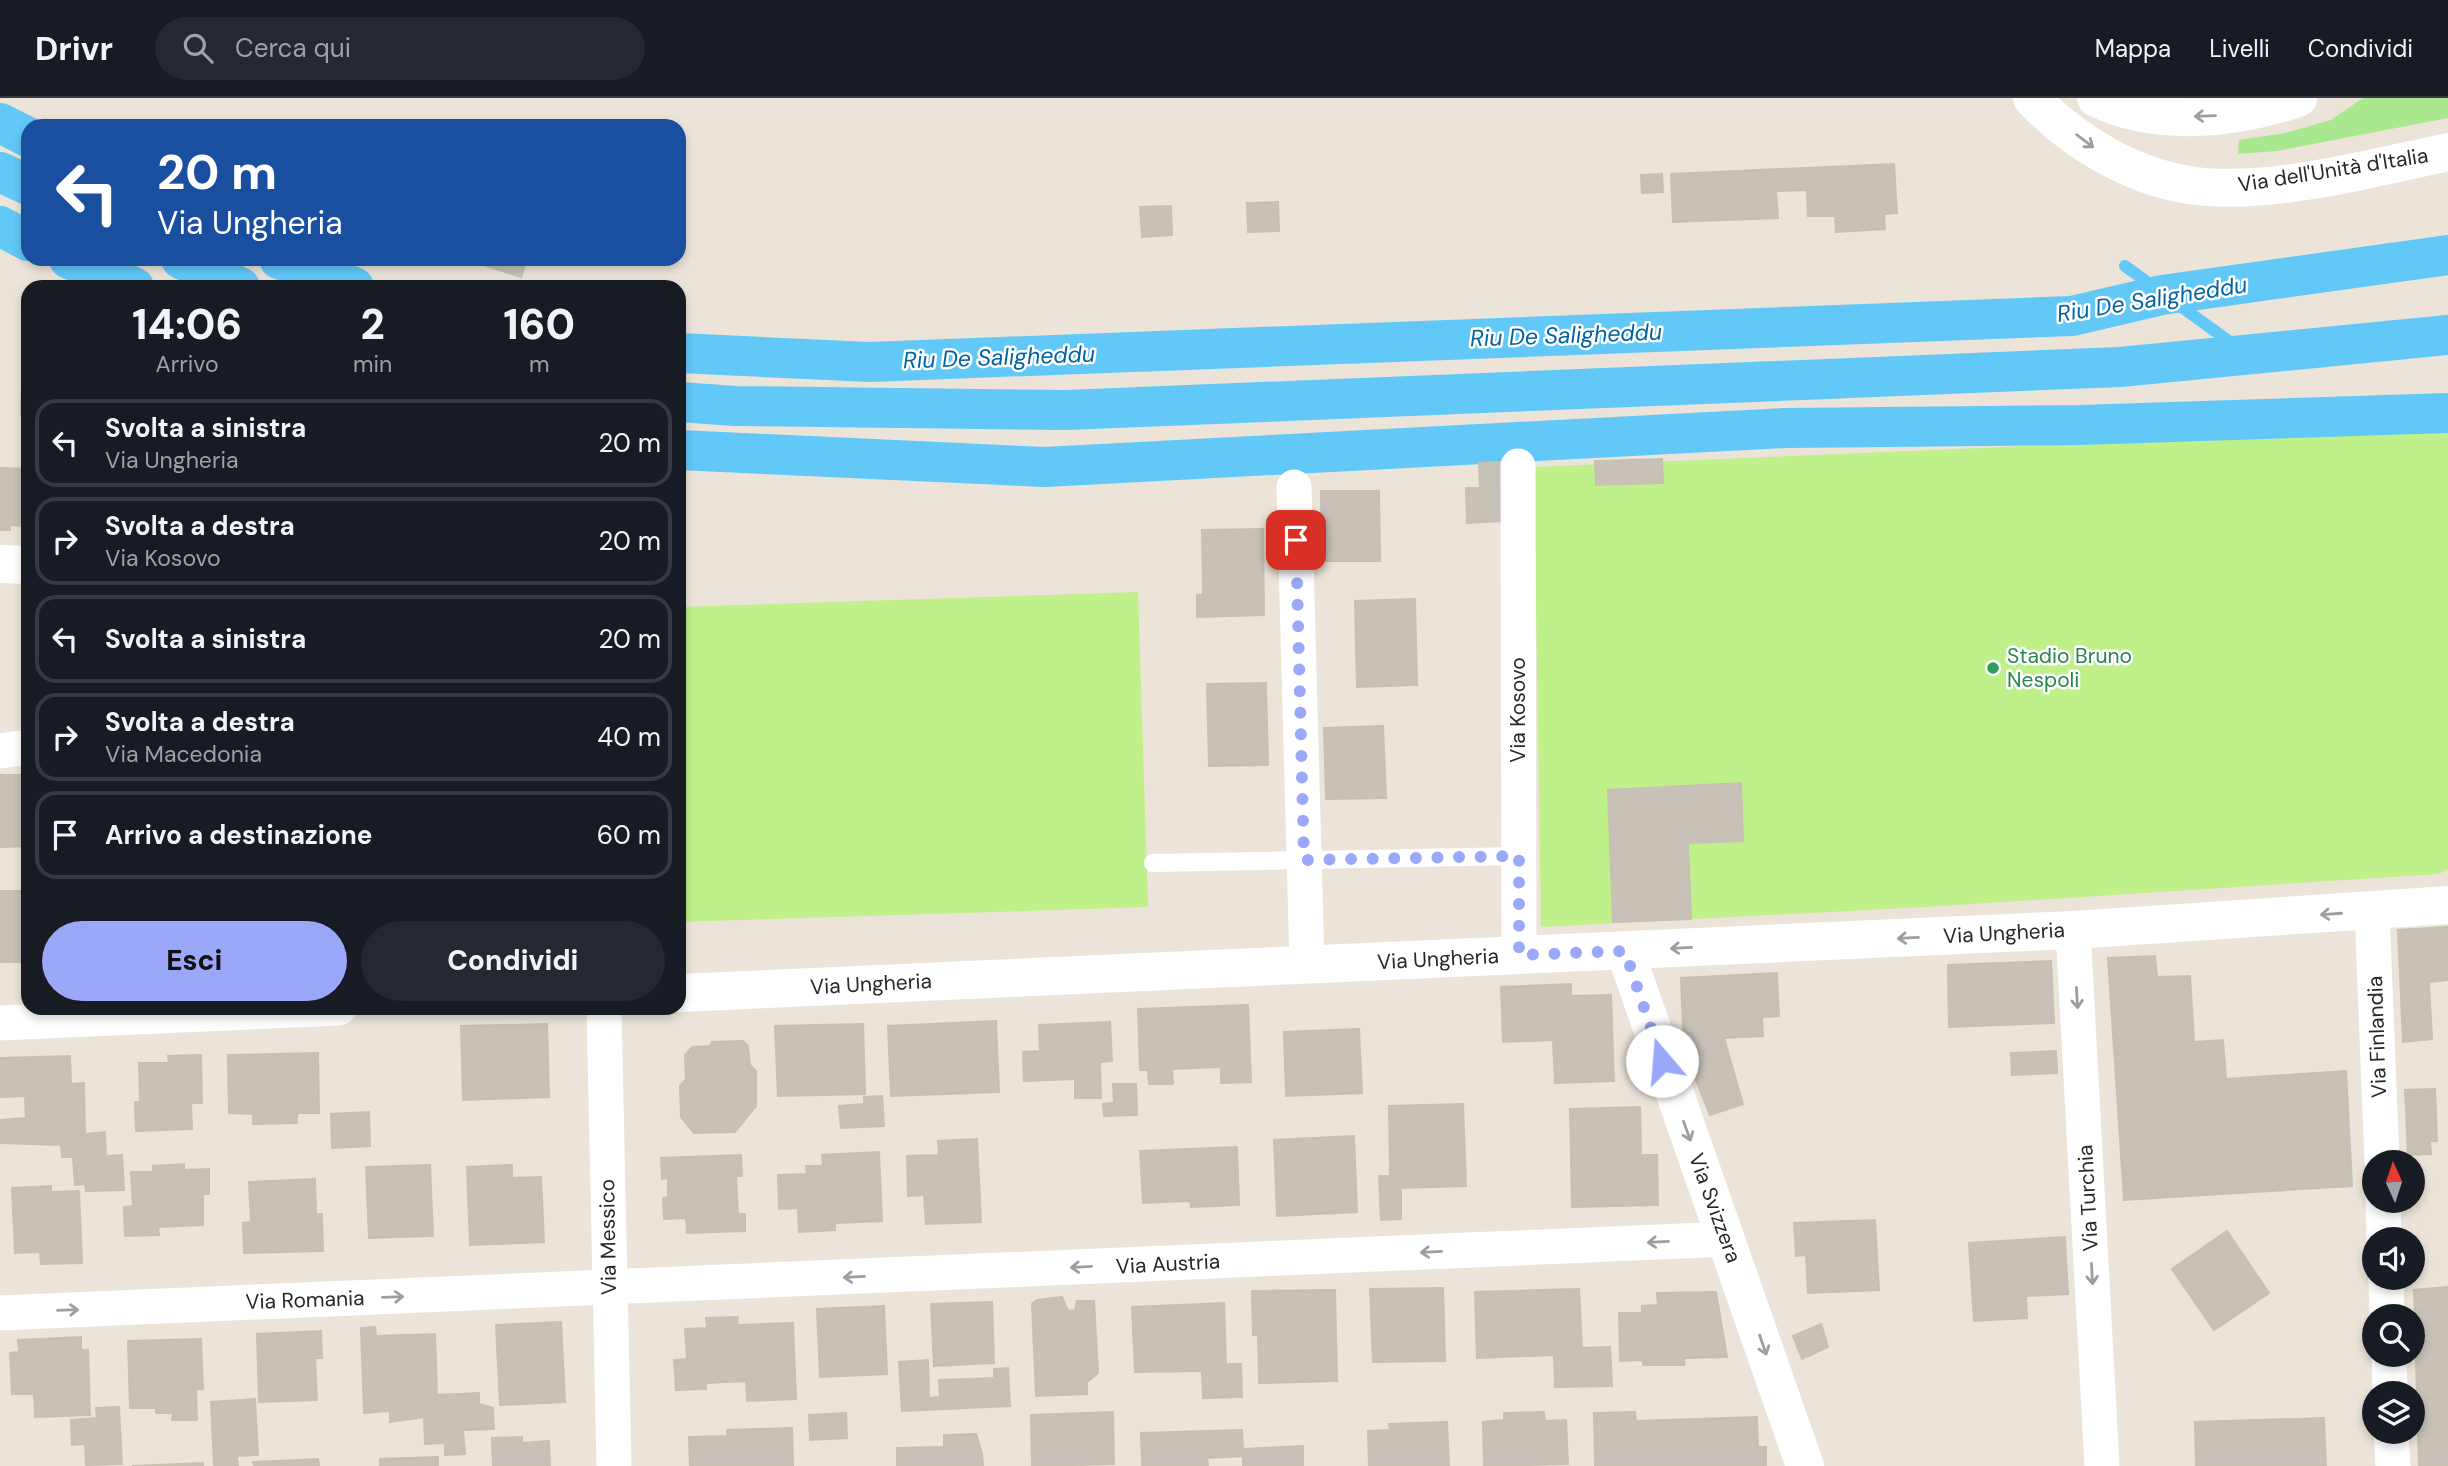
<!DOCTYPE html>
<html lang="it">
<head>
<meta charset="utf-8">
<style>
	:root { --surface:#171b24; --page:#242831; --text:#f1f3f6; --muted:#9ea1a6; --line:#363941; --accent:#9ba8fa }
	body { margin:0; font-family:"DM Sans",sans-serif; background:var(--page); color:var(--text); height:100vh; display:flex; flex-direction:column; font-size:26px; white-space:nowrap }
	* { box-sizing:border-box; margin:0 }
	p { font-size:23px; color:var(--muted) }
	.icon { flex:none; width:38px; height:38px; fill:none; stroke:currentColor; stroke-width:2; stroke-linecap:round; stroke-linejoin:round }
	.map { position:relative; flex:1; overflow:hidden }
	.sheet { position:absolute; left:21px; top:182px; width:665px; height:735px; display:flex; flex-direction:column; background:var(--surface); border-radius:21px; box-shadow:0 4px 10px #0003 }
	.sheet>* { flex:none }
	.guide { position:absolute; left:21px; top:21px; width:665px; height:147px; border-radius:21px; box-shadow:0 4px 10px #0003; background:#1a4fa0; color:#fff; overflow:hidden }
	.needle { width:46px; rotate:357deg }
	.fabs { position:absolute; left:2362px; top:1052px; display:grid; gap:14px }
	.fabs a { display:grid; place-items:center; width:63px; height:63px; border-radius:50%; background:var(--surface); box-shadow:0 4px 10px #0003; font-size:35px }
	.pin { position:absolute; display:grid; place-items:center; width:60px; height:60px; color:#fff; margin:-30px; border-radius:14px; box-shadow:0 4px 10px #0006 }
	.me { position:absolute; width:77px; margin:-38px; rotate:342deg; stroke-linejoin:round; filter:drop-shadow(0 0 5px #0008) }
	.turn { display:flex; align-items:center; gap:24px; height:147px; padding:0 21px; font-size:32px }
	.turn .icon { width:91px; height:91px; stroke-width:2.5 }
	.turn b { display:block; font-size:49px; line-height:60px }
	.eta { display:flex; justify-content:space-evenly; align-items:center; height:119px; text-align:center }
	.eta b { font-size:42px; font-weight:800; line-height:49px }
	.action { display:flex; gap:14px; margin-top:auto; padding:14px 21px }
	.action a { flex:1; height:80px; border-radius:42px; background:var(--accent); color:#111; font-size:28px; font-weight:800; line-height:80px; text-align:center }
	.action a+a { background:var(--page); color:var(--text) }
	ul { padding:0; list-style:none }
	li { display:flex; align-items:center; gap:21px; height:88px; margin:0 14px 10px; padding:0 7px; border:4px solid var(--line); border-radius:21px }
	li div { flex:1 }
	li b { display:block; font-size:26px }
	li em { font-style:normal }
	header { display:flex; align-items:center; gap:42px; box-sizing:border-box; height:98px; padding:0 35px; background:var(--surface); border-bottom:2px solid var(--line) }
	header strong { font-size:33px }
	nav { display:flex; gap:38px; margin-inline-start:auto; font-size:24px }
	.search { width:490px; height:63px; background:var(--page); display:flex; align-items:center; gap:18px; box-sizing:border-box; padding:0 24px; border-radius:38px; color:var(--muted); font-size:26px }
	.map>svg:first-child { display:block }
</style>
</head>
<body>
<header>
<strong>Drivr</strong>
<div class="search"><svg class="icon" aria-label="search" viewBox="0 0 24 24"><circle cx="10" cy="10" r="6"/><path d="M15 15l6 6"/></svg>Cerca qui</div>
<nav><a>Mappa</a><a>Livelli</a><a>Condividi</a></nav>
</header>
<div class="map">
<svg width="2448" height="1368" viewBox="0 0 2448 1368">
	<rect width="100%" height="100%" fill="#ece4d8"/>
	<polygon fill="#a9e88f" points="2363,0 2448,0 2448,20 2277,53 2238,56 2239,42 2285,35 2331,22"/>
	<g fill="#bff089">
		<polygon points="2448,330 2448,771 2439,776 1925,809 1541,829 1534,369"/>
		<polygon points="1138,494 1148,809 679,824 679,509"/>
	</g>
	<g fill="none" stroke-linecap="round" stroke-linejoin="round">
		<polyline stroke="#61c8f8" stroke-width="12" points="2125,168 2248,257"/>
		<g stroke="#61c8f8" stroke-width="40">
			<polyline points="0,25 28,39"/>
			<polyline points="0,74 28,87"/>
			<polyline points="0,128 28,143"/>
			<polyline points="69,161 134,189"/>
			<polyline points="181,161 240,189"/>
			<polyline points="279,161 354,189"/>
			<polyline points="679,255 870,264 2072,218 2162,197 2448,157"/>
			<polyline points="679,304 735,308 1067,312 2120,269 2448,237"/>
			<polyline points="679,352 1045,369 1785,330 2079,327 2448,315"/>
		</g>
	</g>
	<g fill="#c7c1b8" stroke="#c7c1b2" stroke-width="2">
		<polygon points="1894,66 1897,115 1884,116 1885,131 1836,134 1835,118 1808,118 1807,92 1776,93 1778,120 1673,124 1671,76"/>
		<polygon points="1662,76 1663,94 1642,95 1641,77"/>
		<polygon points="1278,104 1279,133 1248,134 1247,105"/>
		<polygon points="1171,108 1172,137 1142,139 1140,109"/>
		<polygon points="465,161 527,161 521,179"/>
		<polygon points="24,230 28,230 28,316 21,316"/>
		<polygon points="1662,361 1663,385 1596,387 1595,363"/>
		<polygon points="1500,364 1501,423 1467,425 1466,390 1480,390 1479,365"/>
		<polygon points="0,370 28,371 28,428 10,427 10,432 0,432"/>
		<polygon points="1321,393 1379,393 1380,463 1322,463"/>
		<polygon points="1263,431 1264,517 1197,519 1197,497 1203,497 1202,432"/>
		<polygon points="1415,501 1417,587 1357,589 1355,503"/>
		<polygon points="1266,585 1268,667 1209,668 1207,586"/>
		<polygon points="1383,628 1386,700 1326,701 1324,630"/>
		<polygon points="0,677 28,677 28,748 0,749"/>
		<polygon points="1741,685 1743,743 1688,745 1691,821 1613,824 1608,692"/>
		<polygon points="28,784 28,864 0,864 0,793 27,793"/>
		<polygon points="2448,829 2448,882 2429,884 2432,941 2403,944 2398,832"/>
		<polygon points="2155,858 2157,879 2190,878 2194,944 2223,942 2226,981 2346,973 2352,1088 2124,1102 2108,860"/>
		<polygon points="2051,863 2054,925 1949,929 1948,867"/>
		<polygon points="1777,875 1779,918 1762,919 1763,938 1724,940 1743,1006 1710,1017 1684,953 1681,880"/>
		<polygon points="1571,886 1571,898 1611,897 1614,983 1555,985 1553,942 1503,944 1501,889"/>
		<polygon points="1248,907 1251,984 1221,985 1221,969 1172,971 1173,986 1149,986 1148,972 1140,972 1138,911"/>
		<polygon points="996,923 999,994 891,998 888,928"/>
		<polygon points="1110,924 1112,963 1100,964 1101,1000 1075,1000 1075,981 1024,983 1023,954 1040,953 1039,927"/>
		<polygon points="547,926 549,999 463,1002 461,928"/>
		<polygon points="863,926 865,996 778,998 775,928"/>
		<polygon points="1359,931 1362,995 1286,998 1284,934"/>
		<polygon points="743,943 748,948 750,967 756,973 756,1008 735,1034 694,1035 681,1019 680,988 686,981 685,957 692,949 710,948 712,944"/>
		<polygon points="2056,953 2057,975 2012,977 2011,955"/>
		<polygon points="318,955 319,1015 297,1015 297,1025 253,1026 253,1016 229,1015 228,957"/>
		<polygon points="201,957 202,1005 191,1005 192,1031 136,1033 135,1004 140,1004 139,965 169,965 168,958"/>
		<polygon points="70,958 71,986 84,985 85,1036 105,1034 106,1058 122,1057 124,1092 86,1093 85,1086 75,1087 73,1059 62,1059 61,1047 1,1045 0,1022 26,1020 25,998 0,999 0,960"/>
		<polygon points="1113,986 1136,986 1137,1017 1104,1018 1103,1006 1114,1005"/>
		<polygon points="2435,991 2437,1043 2430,1043 2431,1056 2408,1057 2405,992"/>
		<polygon points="882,998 884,1028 841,1030 839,1008 864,1006 864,999"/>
		<polygon points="1463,1006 1466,1088 1401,1090 1401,1121 1381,1122 1379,1078 1390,1078 1389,1008"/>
		<polygon points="1640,1009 1641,1057 1657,1057 1658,1107 1572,1109 1570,1011"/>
		<polygon points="369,1014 370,1048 332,1050 331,1016"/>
		<polygon points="1354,1038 1357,1114 1277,1118 1274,1042"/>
		<polygon points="977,1041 981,1124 926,1126 924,1097 908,1098 907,1058 939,1057 938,1043"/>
		<polygon points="1237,1049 1239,1107 1191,1109 1190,1103 1143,1105 1140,1053"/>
		<polygon points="879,1054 882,1123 835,1125 835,1132 799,1134 798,1110 779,1111 778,1077 807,1076 806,1068 823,1068 822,1057"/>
		<polygon points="741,1057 742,1078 736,1078 738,1116 745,1116 745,1133 687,1135 686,1120 664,1121 663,1100 668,1099 668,1080 662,1081 661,1060"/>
		<polygon points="184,1066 184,1072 209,1071 209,1096 203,1096 203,1127 158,1129 159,1137 125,1138 124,1109 133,1108 131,1074 153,1074 153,1068"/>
		<polygon points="430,1067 433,1138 369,1140 366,1069"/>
		<polygon points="512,1067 512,1080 541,1079 544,1144 470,1147 467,1069"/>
		<polygon points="315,1081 316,1116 322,1116 323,1153 244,1155 243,1125 251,1124 249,1084"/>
		<polygon points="51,1088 51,1094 79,1093 82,1165 41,1166 40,1154 15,1155 12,1090"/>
		<polygon points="1875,1122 1879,1192 1808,1195 1806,1157 1796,1158 1794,1125"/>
		<polygon points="2227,1133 2269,1195 2214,1232 2172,1171"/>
		<polygon points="2065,1139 2068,1196 2026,1198 2027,1220 1974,1223 1969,1145"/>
		<polygon points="2448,1189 2448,1368 2419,1368 2414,1192"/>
		<polygon points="1443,1190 1445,1263 1373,1264 1370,1191"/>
		<polygon points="1579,1191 1582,1250 1610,1249 1612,1288 1555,1289 1554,1257 1477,1260 1475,1194"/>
		<polygon points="1335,1192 1337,1283 1259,1285 1258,1237 1253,1237 1252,1193"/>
		<polygon points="1716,1194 1727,1259 1685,1260 1684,1267 1643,1267 1643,1262 1620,1263 1619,1215 1642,1215 1642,1208 1658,1207 1657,1195"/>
		<polygon points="1062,1199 1068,1213 1075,1212 1077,1203 1094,1203 1098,1275 1087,1284 1087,1296 1036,1298 1032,1206 1037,1202"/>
		<polygon points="992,1204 994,1265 934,1268 931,1206"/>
		<polygon points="1224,1205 1226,1266 1241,1266 1242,1299 1203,1300 1202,1273 1135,1274 1132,1209"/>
		<polygon points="884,1208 887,1276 820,1279 817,1211"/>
		<polygon points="738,1219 737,1227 793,1225 796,1301 747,1303 746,1283 706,1285 706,1291 676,1292 674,1262 687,1261 685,1231 707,1230 706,1220"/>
		<polygon points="561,1224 565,1304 500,1307 496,1227"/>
		<polygon points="1821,1226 1828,1249 1802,1261 1793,1238"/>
		<polygon points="375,1229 376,1238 435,1236 437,1297 479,1295 479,1306 493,1310 494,1331 463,1332 465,1356 445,1357 445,1345 425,1346 424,1319 390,1324 390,1313 364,1315 361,1230"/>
		<polygon points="321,1233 322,1260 315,1260 317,1302 259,1304 257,1236"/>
		<polygon points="81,1239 81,1252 88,1252 90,1317 35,1319 34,1296 12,1296 10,1255 19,1254 18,1242"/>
		<polygon points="201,1241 203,1291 196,1291 197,1322 172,1322 173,1315 156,1315 156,1310 130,1310 128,1243"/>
		<polygon points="928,1262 929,1300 940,1299 939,1282 994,1280 994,1271 1008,1270 1010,1308 902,1313 899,1264"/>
		<polygon points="255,1301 258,1357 237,1358 238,1368 214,1368 211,1304"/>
		<polygon points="119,1309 122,1366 86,1367 85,1346 72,1347 71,1322 97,1320 96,1310"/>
		<polygon points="1113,1314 1114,1366 1032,1368 1031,1317"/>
		<polygon points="1544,1314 1545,1323 1566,1322 1568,1366 1484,1368 1483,1324 1504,1322 1504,1315"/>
		<polygon points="1635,1314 1636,1323 1757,1319 1758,1349 1766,1349 1766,1368 1595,1368 1594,1315"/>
		<polygon points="846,1315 847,1340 810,1342 809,1317"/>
		<polygon points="2324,1320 2326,1368 2196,1368 2195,1324"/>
		<polygon points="1447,1324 1449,1368 1369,1368 1368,1333 1390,1332 1389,1326"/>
		<polygon points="792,1330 793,1368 690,1368 689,1339 727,1338 727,1332"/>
		<polygon points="1242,1332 1243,1351 1303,1348 1303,1368 1243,1368 1243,1358 1207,1360 1208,1368 1142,1368 1141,1335"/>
		<polygon points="976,1336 982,1355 983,1368 897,1368 897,1350 944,1349 944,1337"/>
		<polygon points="522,1339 522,1345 549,1343 550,1368 493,1368 492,1340"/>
		<polygon points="438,1359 438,1368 380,1368 380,1361"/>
		<polygon points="318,1361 319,1368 254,1368 253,1364"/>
		<polygon points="203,1365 203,1368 132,1368"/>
	</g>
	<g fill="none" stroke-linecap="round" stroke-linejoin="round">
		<polyline stroke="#fff" stroke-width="18" points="1153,765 1519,758"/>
		<g stroke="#fff" stroke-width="35">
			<polyline points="1518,368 1519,857"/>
			<polyline points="1294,389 1307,867"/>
			<polyline points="0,653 28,649"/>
			<polyline points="2372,813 2382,1064"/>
			<polyline points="2073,832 2102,1368"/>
			<polyline points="604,910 614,1368"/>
			<polyline points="0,925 339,910"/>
			<polyline points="2383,1102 2384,1141"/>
			<polyline points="2386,1180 2387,1218"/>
			<polyline points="0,1215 1727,1141"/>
			<polyline points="2389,1256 2390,1295"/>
			<polyline points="2391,1334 2393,1368"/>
		</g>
		<g stroke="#fff" stroke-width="38">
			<polyline points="0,466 28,467"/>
			<polyline points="1625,853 1805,1368"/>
			<polyline points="679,895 2073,832 2448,807"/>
		</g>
		<g stroke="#fff" stroke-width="38">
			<path d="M 2032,0 C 2072,43 2131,78 2189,87 C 2266,99 2372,70 2448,54"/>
			<path d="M 2096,0 C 2158,30 2236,21 2298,0"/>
		</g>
	</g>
	<defs><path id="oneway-shaft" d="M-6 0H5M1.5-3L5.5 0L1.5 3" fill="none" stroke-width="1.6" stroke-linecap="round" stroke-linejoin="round" transform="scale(1.75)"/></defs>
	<g stroke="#9e9e9e">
		<use href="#oneway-shaft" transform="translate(2205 18) rotate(178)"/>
		<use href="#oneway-shaft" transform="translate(2085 43) rotate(37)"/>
		<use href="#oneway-shaft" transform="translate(2331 816) rotate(176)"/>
		<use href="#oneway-shaft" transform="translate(1908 840) rotate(177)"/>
		<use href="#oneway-shaft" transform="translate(1681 850) rotate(177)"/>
		<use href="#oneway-shaft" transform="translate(2077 900) rotate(87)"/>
		<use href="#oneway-shaft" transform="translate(1687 1033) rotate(70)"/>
		<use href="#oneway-shaft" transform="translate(1658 1144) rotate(177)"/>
		<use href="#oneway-shaft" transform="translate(1431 1154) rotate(177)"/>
		<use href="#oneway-shaft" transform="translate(1081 1169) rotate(177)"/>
		<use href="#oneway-shaft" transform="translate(2092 1176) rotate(87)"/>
		<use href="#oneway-shaft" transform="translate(854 1179) rotate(177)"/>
		<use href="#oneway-shaft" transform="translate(393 1199) rotate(-2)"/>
		<use href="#oneway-shaft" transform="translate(68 1212) rotate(-2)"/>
		<use href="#oneway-shaft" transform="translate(1763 1247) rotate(71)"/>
	</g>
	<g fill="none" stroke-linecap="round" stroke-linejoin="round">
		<polyline stroke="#9ba8fa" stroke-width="12" stroke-dasharray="0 21.6" points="1296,442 1304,762 1519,758 1519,857 1625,853 1662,963"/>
	</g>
	<circle fill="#2e9e5b" stroke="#fff" stroke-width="2.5" cx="1993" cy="570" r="7"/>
	<g text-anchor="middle" stroke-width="5" stroke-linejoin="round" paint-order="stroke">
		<g font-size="21" fill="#282828" stroke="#fff">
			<text transform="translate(2333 72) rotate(-9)" y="7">Via dell'Unità d'Italia</text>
			<text transform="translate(1518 612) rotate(-90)" y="7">Via Kosovo</text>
			<text transform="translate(2004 835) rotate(-3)" y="7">Via Ungheria</text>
			<text transform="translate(1438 861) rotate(-3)" y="7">Via Ungheria</text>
			<text transform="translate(871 886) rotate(-3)" y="7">Via Ungheria</text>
			<text transform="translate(2377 939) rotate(-92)" y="7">Via Finlandia</text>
			<text transform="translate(2088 1100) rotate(-93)" y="7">Via Turchia</text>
			<text transform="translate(1715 1110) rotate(70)" y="7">Via Svizzera</text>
			<text transform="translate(608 1139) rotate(-91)" y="7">Via Messico</text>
			<text transform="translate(1168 1166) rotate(-3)" y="7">Via Austria</text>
			<text transform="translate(305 1202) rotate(-2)" y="7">Via Romania</text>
		</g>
		<g font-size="21" fill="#27864d" stroke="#fff" text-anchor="start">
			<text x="2007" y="565">Stadio Bruno<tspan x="2007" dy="24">Nespoli</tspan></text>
		</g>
		<g font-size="23" font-style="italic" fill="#0263a2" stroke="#fff">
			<text transform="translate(2152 201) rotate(-9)" y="8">Riu De Saligheddu</text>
			<text transform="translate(1566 237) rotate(-2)" y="8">Riu De Saligheddu</text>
			<text transform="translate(999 259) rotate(-2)" y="8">Riu De Saligheddu</text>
		</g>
	</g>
</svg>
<div class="fabs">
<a><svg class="needle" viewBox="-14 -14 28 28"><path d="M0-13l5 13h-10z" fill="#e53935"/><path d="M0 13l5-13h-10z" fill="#9ea1a6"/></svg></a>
<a><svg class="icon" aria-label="sound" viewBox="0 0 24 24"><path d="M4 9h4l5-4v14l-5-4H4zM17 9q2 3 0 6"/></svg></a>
<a><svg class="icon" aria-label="search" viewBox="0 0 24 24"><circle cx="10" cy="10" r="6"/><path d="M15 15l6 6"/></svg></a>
<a><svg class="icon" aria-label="layers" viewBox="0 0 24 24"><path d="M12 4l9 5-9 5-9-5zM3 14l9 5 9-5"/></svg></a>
</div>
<div class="pin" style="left:1296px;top:442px;background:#d93025"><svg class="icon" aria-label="arrive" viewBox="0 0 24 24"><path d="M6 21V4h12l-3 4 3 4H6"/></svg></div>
<svg class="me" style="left:1662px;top:963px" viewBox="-20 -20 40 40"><circle r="19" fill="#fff"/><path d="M0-13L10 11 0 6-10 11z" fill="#9ba8fa"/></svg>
<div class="guide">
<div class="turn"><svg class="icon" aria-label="left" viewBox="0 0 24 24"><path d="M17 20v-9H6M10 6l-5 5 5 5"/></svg><div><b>20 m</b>Via Ungheria</div></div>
</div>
<section class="sheet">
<div class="eta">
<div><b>14:06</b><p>Arrivo</p></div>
<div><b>2</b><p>min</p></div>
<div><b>160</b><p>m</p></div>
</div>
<ul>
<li><svg class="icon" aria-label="left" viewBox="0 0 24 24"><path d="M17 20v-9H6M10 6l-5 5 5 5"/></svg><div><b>Svolta a sinistra</b><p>Via Ungheria</p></div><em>20 m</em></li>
<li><svg class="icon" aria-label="right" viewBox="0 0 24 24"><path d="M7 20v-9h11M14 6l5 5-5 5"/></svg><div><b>Svolta a destra</b><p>Via Kosovo</p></div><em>20 m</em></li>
<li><svg class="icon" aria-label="left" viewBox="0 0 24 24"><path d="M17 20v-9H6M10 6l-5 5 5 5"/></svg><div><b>Svolta a sinistra</b></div><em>20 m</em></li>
<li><svg class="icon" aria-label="right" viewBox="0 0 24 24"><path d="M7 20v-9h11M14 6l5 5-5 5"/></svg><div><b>Svolta a destra</b><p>Via Macedonia</p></div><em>40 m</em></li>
<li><svg class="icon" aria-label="arrive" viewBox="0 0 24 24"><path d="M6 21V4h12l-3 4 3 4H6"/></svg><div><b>Arrivo a destinazione</b></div><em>60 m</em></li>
</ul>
<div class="action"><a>Esci</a><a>Condividi</a></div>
</section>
</div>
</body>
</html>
